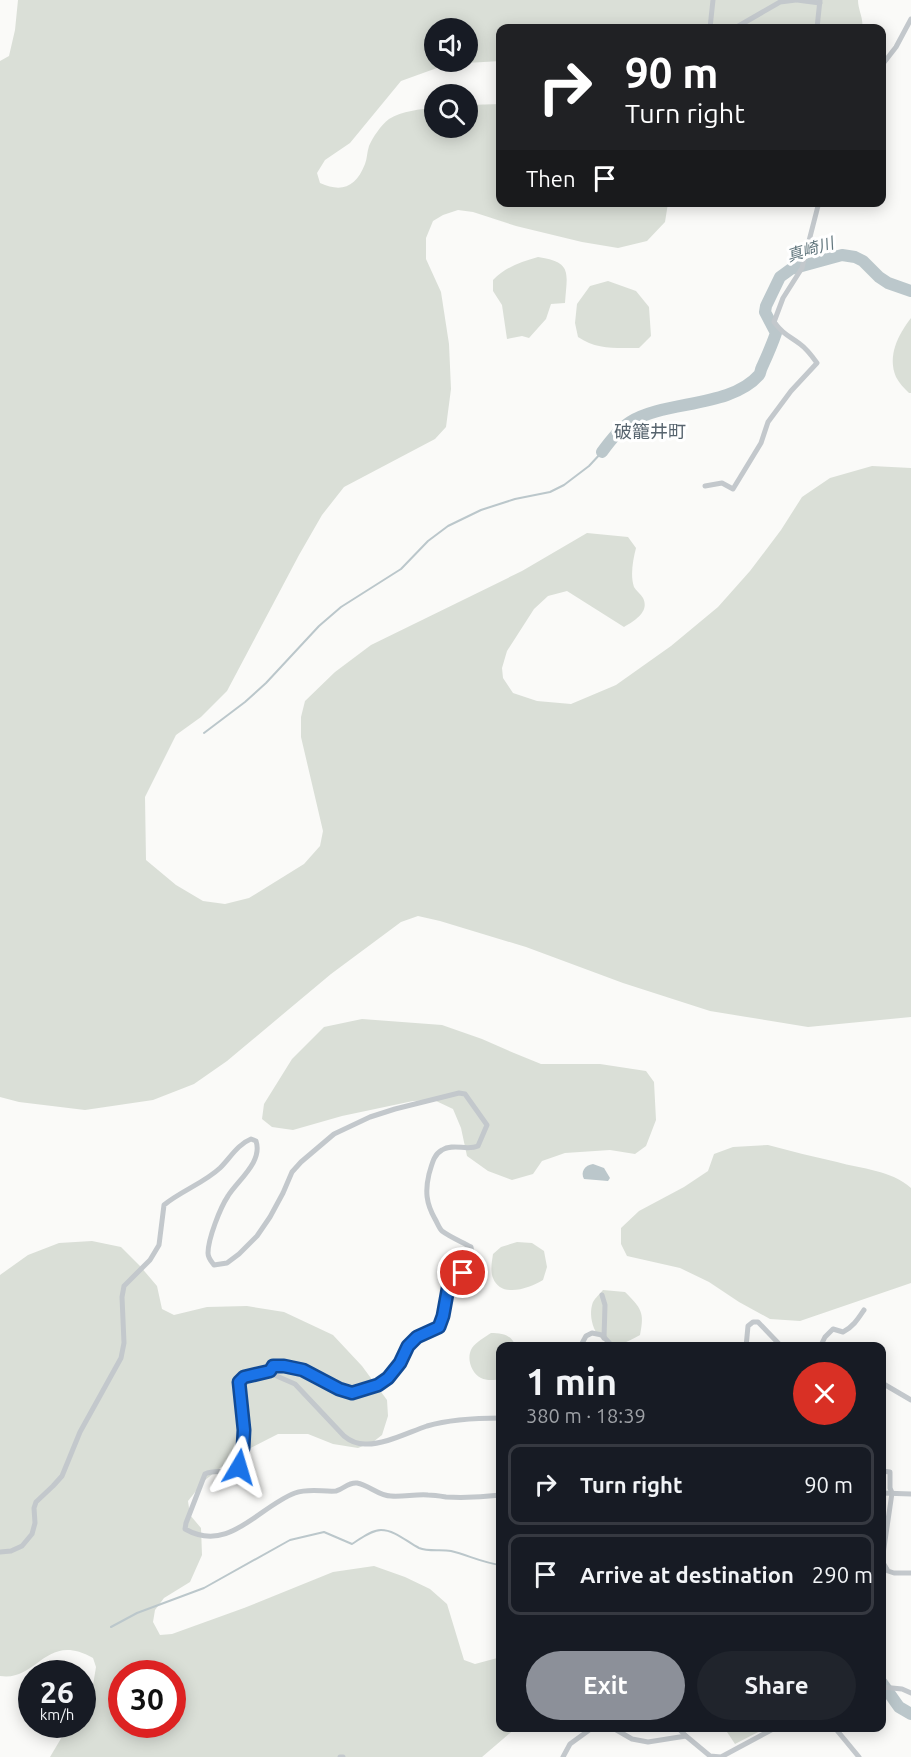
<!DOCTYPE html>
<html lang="en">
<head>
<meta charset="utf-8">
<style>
	:root { --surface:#171b24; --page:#20242c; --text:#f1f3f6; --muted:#9ea1a6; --line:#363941; --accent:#8c9099 }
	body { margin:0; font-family:Ubuntu,"Noto Sans JP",sans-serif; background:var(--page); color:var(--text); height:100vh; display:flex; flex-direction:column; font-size:22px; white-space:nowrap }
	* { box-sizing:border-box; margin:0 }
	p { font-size:20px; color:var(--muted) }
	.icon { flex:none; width:33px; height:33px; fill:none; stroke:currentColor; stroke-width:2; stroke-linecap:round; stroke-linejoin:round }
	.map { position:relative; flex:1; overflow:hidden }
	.panel { position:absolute; left:496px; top:1342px; width:390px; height:390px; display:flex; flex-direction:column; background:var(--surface); border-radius:12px; box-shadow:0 3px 15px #0003 }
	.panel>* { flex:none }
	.banner { position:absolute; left:496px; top:24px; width:390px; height:183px; border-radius:12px; box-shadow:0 3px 15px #0003; background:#202124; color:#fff; overflow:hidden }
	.fabs { position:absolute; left:424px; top:18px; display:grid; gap:12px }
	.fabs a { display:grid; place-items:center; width:54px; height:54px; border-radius:50%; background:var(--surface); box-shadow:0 3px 15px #0003; font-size:30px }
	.speed { position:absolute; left:18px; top:1660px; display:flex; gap:12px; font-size:30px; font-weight:700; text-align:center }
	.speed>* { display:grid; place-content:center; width:78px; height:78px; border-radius:50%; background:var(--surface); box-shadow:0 3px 15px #0003; line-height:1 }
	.speed small { font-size:15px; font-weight:400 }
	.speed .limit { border:9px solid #d22; background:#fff; color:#111 }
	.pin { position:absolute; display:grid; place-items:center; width:51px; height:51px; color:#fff; margin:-26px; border:3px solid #fff; border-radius:50%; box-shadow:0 2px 6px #0007 }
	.me { position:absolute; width:66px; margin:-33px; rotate:7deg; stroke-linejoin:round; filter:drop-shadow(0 0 4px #0008) }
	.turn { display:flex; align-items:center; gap:21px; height:126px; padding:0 30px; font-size:27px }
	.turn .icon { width:78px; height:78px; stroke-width:2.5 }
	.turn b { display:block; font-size:42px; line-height:51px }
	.then { display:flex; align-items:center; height:57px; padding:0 30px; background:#0003; gap:12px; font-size:22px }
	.round { display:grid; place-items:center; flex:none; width:63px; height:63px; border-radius:32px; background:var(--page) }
	.overview { display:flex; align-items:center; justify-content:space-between; height:102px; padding:0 30px }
	h1 { font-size:36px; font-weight:600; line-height:45px }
	.action { display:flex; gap:12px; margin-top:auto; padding:12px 30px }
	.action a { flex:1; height:69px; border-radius:36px; background:var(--accent); color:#fff; font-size:24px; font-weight:600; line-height:69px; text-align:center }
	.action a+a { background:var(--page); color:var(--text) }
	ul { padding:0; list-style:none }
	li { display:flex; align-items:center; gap:18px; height:81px; margin:0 12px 9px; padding:0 18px; border:3px solid var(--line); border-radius:12px }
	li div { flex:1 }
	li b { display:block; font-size:22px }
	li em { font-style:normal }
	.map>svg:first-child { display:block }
</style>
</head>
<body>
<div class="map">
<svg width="911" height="1757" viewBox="0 0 911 1757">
	<rect width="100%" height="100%" fill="#fafaf8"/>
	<g fill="#dadfd7" fill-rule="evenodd">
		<path d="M 18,0 L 858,0 C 858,10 864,19 862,28 L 501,28 L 501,61 L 448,64 L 401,81 L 350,143 L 325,160 L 317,173 L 320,183 C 342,193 356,187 365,164 C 367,159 367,152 369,146 C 373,137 381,125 389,119 C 402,111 420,109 435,108 L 435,128 L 468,128 L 468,105 L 501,104 L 501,202 L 668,203 L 665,222 L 647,241 L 618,248 L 582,242 L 516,226 L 473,212 L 458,210 L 443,215 L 433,221 L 426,238 L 426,259 L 441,292 L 449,344 L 451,389 L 446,427 L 435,439 L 344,487 L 322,515 L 299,555 L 227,691 L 201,717 L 176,735 L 145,797 L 146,860 L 176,885 L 203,901 L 225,904 L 249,898 L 304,864 L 320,846 L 323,831 L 301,737 L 301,717 L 305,701 L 335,672 L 371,645 L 522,571 L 587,533 L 628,537 L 636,548 C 633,560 630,575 634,587 C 636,591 641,594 643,598 C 650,612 634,621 624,627 L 567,591 L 548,596 L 534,609 L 507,651 L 502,668 L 503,678 L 513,693 L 537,701 L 571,704 L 616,685 L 671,646 L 718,607 L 750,571 L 781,530 L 802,497 L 830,478 L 872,466 L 911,468 L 911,1017 L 808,1027 L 710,1011 L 623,983 L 526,947 L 440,921 L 418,916 L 401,922 L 331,974 L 227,1061 L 194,1084 L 153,1100 L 85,1110 L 19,1102 L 0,1097 L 0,61 L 9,56 L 15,30 ZM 435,28 L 468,28 L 468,62 L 435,62 Z"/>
		<path d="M 538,257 C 573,262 567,273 565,303 L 551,304 L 546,319 L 529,338 L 522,336 L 507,339 L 502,305 L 493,291 L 493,280 C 506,267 520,262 538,257 Z"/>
		<path d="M 608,281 L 636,291 L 649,307 L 651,336 L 639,348 C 617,348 597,350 578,337 L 575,323 L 577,304 L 590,286 Z"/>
		<path d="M 911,318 L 911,393 L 909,393 C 904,388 899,383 896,377 C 887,356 898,335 911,318 Z"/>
		<polygon points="362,1019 442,1025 482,1039 514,1053 541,1064 600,1064 646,1071 654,1082 656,1120 646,1146 635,1154 610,1150 565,1153 542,1161 533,1174 512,1180 488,1171 467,1156 461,1128 453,1109 434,1100 413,1101 342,1116 293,1130 272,1127 262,1119 264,1104 292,1059 324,1027"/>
		<path d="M 768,1145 C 791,1151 814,1157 837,1162 C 862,1169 891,1170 911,1188 L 911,1283 L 800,1321 L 770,1319 L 739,1302 L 709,1282 L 680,1268 L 627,1256 L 621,1244 L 621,1228 L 639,1211 L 684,1187 L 708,1171 L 714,1154 L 733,1147 Z"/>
		<path d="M 92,1241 L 121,1247 L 140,1266 L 157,1286 L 162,1309 L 174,1315 L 207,1307 L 247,1306 L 284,1312 L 333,1335 L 362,1366 L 387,1400 L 388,1416 L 382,1435 L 373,1442 L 358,1448 L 333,1444 L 308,1434 L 278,1434 L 235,1456 L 204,1481 L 188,1501 L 190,1515 L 201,1528 L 202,1555 L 190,1582 L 164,1598 L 155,1610 L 153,1622 L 160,1635 L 172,1634 L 244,1608 L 333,1572 L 374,1566 L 405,1577 L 430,1589 L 447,1604 L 464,1660 L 475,1664 L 501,1657 L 501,1728 L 516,1728 L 482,1757 L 50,1757 L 69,1725 L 82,1725 L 83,1702 L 93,1685 L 96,1667 L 93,1658 C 45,1631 38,1682 0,1676 L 0,1275 L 28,1255 L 59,1243 ZM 122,1674 L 172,1674 L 172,1725 L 122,1725 Z"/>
		<path d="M 517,1242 L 532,1243 L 544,1251 L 547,1267 L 543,1280 C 530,1288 501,1299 493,1278 C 490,1271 492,1261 493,1254 L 501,1247 Z"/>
		<path d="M 603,1290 L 625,1292 C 641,1308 645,1312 640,1335 C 632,1339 622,1346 613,1344 C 595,1342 587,1317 593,1302 C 595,1298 600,1294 603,1290 Z"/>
		<path d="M 491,1333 C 503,1333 512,1335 516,1347 L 501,1347 L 501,1379 C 495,1380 487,1381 481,1378 C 471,1373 466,1358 472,1348 C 476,1342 485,1337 491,1333 Z"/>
		<polygon points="720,1728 766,1728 735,1744 727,1732"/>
	</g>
	<path fill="#bbc7cb" d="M 593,1164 L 604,1168 L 610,1178 L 608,1181 L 584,1179 C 580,1172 585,1165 593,1164 Z"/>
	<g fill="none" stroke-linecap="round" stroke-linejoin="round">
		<g stroke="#bbc7cb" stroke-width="2">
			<polyline points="204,733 245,702 266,683 319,626 341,607 401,569 428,541 448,526 481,510 515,499 550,492 564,485 589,466 602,452"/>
			<path d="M 111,1627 L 137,1613 L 204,1588 L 290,1540 L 324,1532 L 352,1544 C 360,1539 371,1530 381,1530 C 395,1530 407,1542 419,1548 C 429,1552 441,1549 451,1551 C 468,1555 483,1563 501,1565"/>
		</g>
		<g stroke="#bbc7cb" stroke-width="12">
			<path d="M 602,452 C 610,441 619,429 630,422 C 666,400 730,408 759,375 C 761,372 760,371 762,367 C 767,356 772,345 776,333 L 765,312 L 766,306 L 780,277 L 791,269 L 842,255 L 855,257 L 863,261 L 879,277 L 888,283 L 911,291"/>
			<polyline points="882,1683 899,1707 911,1714"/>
		</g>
		<g stroke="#c3c8cc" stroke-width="5">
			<polyline points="797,0 820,3"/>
			<polyline points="710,28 713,0"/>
			<polyline points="735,28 780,2 796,0"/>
			<polyline points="817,28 820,0"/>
			<polyline points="882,65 896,47 911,19"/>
			<path d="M 705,486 L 722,483 L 733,489 L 761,443 L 768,422 L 791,391 L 817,363 C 812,356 807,349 800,344 C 788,335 784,335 774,322 L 783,298 L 802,268 L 819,202"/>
			<polyline points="602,1295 605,1305 604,1338"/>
			<polyline points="580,1347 586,1336 592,1333 602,1335 613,1347"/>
			<polyline points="746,1347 748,1326 753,1322 758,1322 782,1347"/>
			<path d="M 820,1347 L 825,1337 L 833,1329 L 843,1332 C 853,1327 858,1319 864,1310"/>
			<path d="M 270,1371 L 272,1374 L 295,1384 L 344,1436 C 350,1441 357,1444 365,1444 C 384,1445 409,1432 427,1426 C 451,1419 476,1418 501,1418"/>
			<polyline points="882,1383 911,1400"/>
			<polyline points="882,1471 890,1472 890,1488 892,1493 882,1561 888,1571 894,1573 911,1573"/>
			<polyline points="882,1493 911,1494"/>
			<path d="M 0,1552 L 11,1551 L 22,1546 L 32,1534 L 35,1523 L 34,1508 L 36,1502 L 53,1486 L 62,1476 L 80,1432 L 121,1358 L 124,1343 L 122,1297 L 124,1286 L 150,1260 L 159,1245 L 164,1205 C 181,1191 204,1183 220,1168 C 230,1158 238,1144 251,1139 L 256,1141 C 263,1162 238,1180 228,1196 C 220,1208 208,1239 208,1253 C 208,1258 211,1261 214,1265 L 227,1263 L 239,1254 L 257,1236 L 270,1217 L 283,1193 L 292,1172 L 301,1162 L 334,1134 L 370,1117 L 395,1109 L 459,1093 L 465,1094 L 487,1125 L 478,1146 C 467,1151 453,1143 442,1150 C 433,1155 432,1165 429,1174 C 425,1191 426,1203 435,1219 C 437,1222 439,1228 442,1231 C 450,1237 462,1242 471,1247 C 475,1265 463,1273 449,1283 L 443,1316 L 439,1327 L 417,1337 L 408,1346 L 400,1363 L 388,1378 L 378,1385 L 352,1393 L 339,1389 L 303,1370 L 284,1366 L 273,1366 L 270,1371 L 244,1377 L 239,1382 L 244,1430 L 239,1467 C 229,1476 217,1468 205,1474 L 186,1523 L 185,1529 C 229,1554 258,1507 295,1493 C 309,1488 323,1492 336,1491 C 344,1489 348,1482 357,1483 C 369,1485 379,1496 391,1496 C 403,1497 416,1494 428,1495 C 434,1495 440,1496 446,1497 C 465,1498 483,1497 501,1495"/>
			<polyline points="882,1687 902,1689 911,1693"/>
			<polyline points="613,1728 632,1739 648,1742 686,1736 710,1756 721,1757 775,1728"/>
			<polyline points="678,1728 686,1736"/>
			<polyline points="835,1728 859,1757"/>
			<polyline points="340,1757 343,1757"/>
			<polyline points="563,1757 570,1744 592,1728"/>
		</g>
	</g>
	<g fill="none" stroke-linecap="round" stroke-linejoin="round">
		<defs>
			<polyline id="route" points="239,1467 243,1448 244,1430 239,1382 244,1377 270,1371 273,1366 284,1366 303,1370 339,1389 352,1393 378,1385 388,1378 400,1363 408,1346 417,1337 439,1327 443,1316 449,1283 463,1273"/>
		</defs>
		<use href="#route" stroke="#114b97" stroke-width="15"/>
		<use href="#route" stroke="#1a73e8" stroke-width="10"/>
	</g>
	<g text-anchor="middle" stroke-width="6" stroke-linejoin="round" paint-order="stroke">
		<g font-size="16" font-style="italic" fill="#60757c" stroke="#fff">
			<text transform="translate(810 249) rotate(-17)" y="6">真崎川</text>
		</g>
		<g font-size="18" fill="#57646e" stroke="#fff">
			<text x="650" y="438">破籠井町</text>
		</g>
	</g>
</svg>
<div class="fabs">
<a><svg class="icon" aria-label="sound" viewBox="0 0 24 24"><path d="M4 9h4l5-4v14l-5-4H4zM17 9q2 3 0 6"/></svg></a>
<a><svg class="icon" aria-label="search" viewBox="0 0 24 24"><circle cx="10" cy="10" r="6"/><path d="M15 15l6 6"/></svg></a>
</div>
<div class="speed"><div>26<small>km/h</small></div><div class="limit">30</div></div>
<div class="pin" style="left:463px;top:1273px;background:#d93025"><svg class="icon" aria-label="arrive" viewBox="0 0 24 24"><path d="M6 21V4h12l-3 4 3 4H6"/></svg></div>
<svg class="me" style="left:239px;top:1467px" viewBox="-20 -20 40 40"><path d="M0-17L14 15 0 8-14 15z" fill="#1a73e8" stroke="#fff" stroke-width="4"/></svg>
<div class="banner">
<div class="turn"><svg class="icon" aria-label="right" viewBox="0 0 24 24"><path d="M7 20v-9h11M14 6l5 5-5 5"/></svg><div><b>90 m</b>Turn right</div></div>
<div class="then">Then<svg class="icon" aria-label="arrive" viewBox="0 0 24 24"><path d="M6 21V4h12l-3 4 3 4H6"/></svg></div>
</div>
<section class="panel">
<div class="overview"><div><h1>1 min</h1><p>380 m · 18:39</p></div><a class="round" style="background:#d93025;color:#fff"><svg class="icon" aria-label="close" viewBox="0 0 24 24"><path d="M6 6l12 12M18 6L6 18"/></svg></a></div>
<ul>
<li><svg class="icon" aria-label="right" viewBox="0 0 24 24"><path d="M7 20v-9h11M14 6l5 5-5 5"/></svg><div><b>Turn right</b></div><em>90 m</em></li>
<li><svg class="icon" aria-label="arrive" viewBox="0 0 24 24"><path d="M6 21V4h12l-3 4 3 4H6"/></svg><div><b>Arrive at destination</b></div><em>290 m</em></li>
</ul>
<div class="action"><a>Exit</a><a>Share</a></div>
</section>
</div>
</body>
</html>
